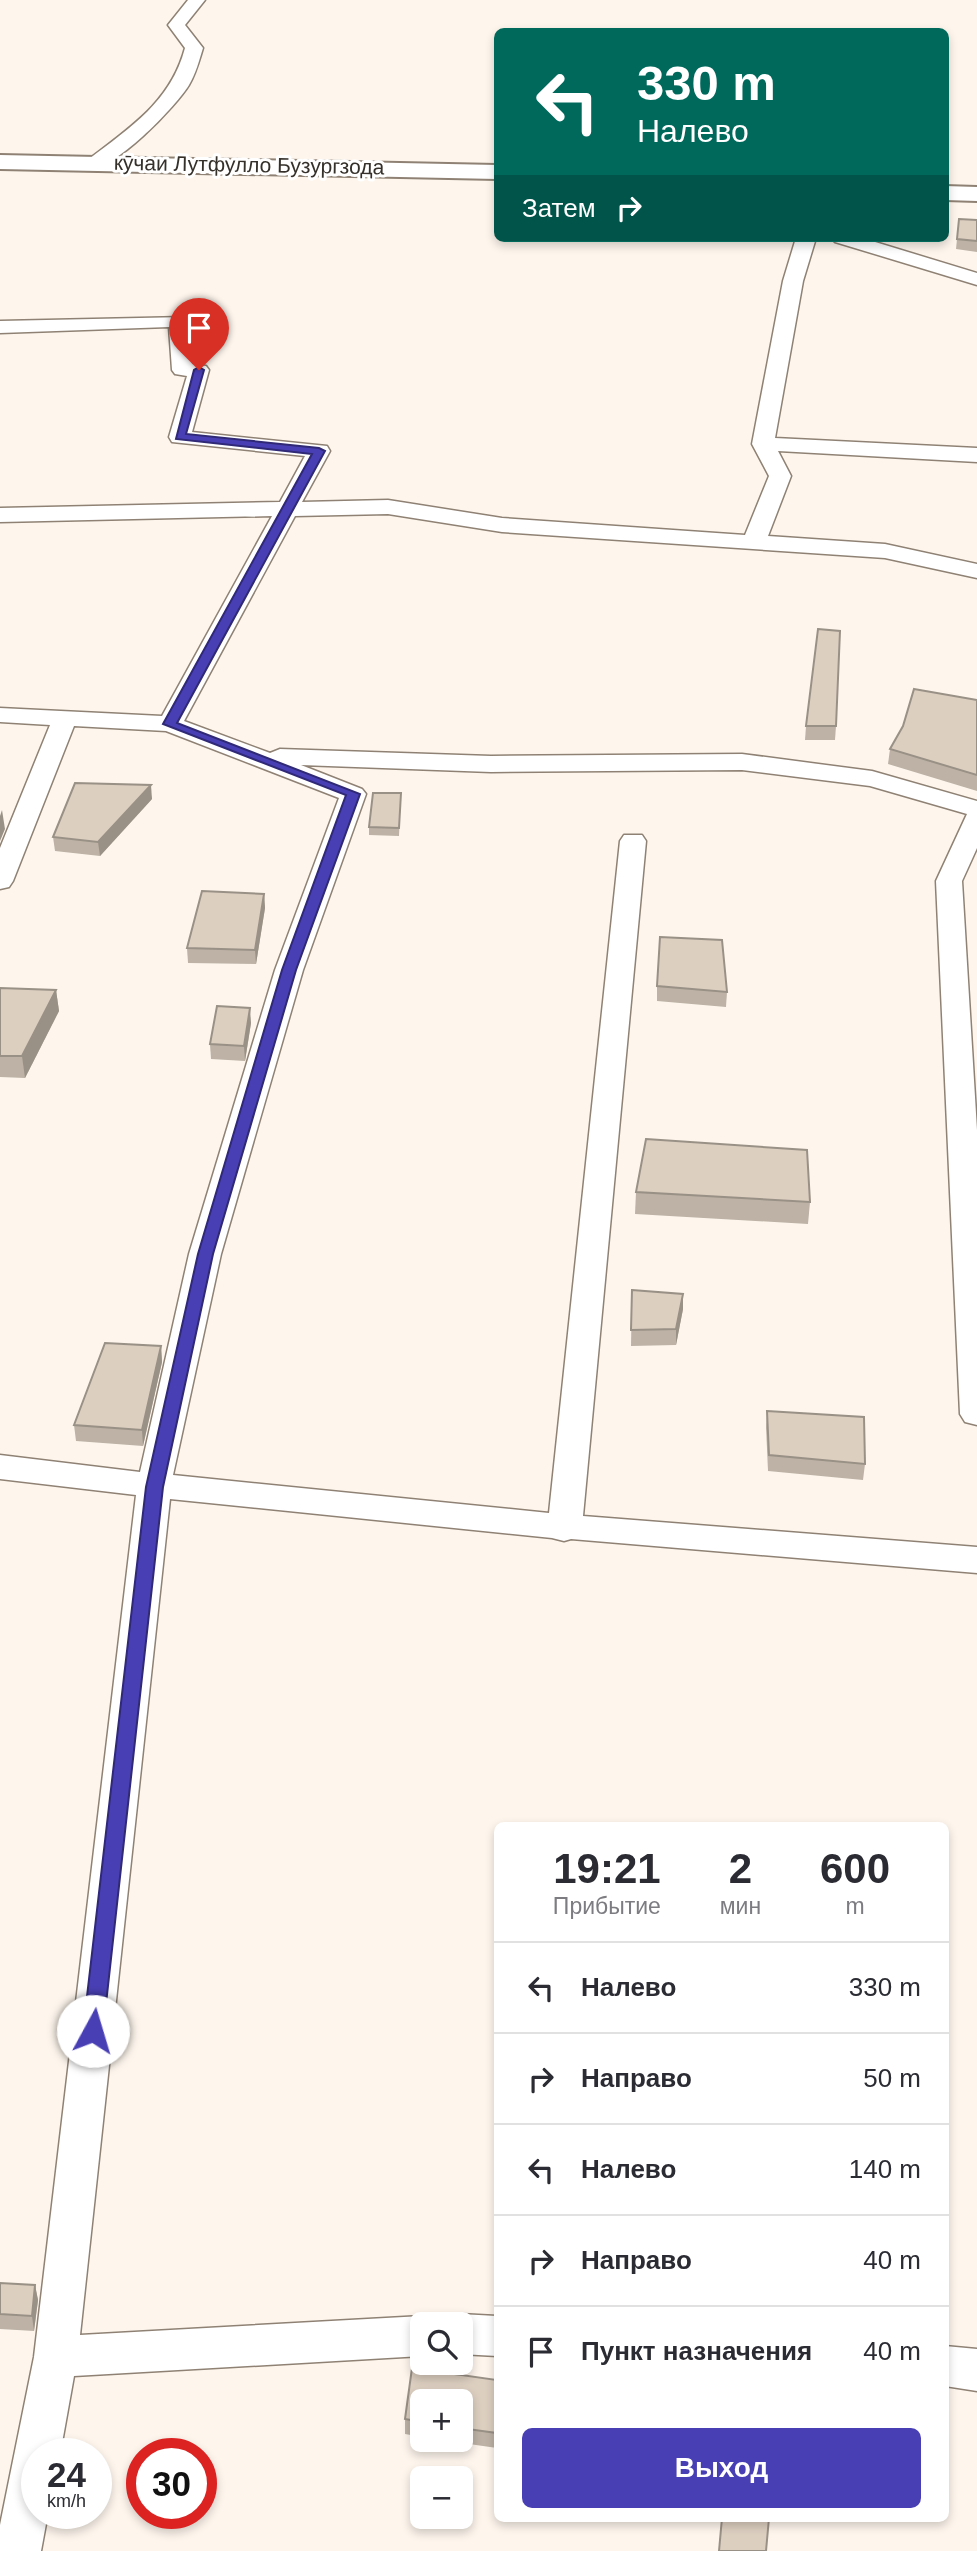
<!DOCTYPE html>
<html lang="ru">
<head>
<meta charset="utf-8">
<style>
	:root { --surface:#fff; --page:#f7f7f7; --text:#2b2b33; --muted:#7c7c81; --line:#e1e1e2; --accent:#493fb5 }
	body { margin:0; font-family:Arial,sans-serif; background:var(--page); color:var(--text); height:100vh; display:flex; flex-direction:column; font-size:26px; white-space:nowrap }
	* { box-sizing:border-box; margin:0 }
	p { font-size:23px; color:var(--muted) }
	.icon { flex:none; width:38px; height:38px; fill:none; stroke:currentColor; stroke-width:2; stroke-linecap:round; stroke-linejoin:round }
	.map { position:relative; flex:1; overflow:hidden }
	.panel { position:absolute; left:494px; top:1822px; width:455px; height:700px; display:flex; flex-direction:column; background:var(--surface); border-radius:10px; box-shadow:0 4px 10px #0003 }
	.panel>* { flex:none }
	.banner { position:absolute; left:494px; top:28px; width:455px; height:214px; border-radius:10px; box-shadow:0 4px 10px #0003; background:#00695c; color:#fff; overflow:hidden }
	.controls { position:absolute; left:410px; top:2312px; display:grid; gap:14px }
	.controls a { display:grid; place-items:center; width:63px; height:63px; border-radius:10px; background:var(--surface); box-shadow:0 4px 10px #0003; font-size:35px }
	.speed { position:absolute; left:21px; top:2438px; display:flex; gap:14px; font-size:35px; font-weight:700; text-align:center }
	.speed>* { display:grid; place-content:center; width:91px; height:91px; border-radius:50%; background:var(--surface); box-shadow:0 4px 10px #0003; line-height:1 }
	.speed small { font-size:18px; font-weight:400 }
	.speed .limit { border:10px solid #d22; background:#fff; color:#111 }
	.pin { position:absolute; display:grid; place-items:center; width:60px; height:60px; color:#fff; margin:-72px -30px; border-radius:50% 50% 50% 0; rotate:-45deg; box-shadow:0 0 7px #0007 }
	.pin .icon { rotate:45deg }
	.me { position:absolute; width:77px; margin:-38px; rotate:6deg; stroke-linejoin:round; filter:drop-shadow(0 0 5px #0008) }
	.turn { display:flex; align-items:center; gap:24px; height:147px; padding:0 28px; font-size:32px }
	.turn .icon { width:91px; height:91px; stroke-width:2.5 }
	.turn b { display:block; font-size:49px; line-height:60px }
	.then { display:flex; align-items:center; height:66px; padding:0 28px; background:#0003; gap:14px; font-size:26px }
	.eta { display:flex; justify-content:space-evenly; align-items:center; height:119px; text-align:center }
	.eta b { font-size:42px; font-weight:700; line-height:49px }
	.primary-button { display:flex; gap:14px; margin-top:auto; padding:14px 28px }
	.primary-button a { flex:1; height:80px; border-radius:10px; background:var(--accent); color:#fff; font-size:28px; font-weight:700; line-height:80px; text-align:center }
	ul { padding:0; list-style:none }
	li { display:flex; align-items:center; gap:21px; height:91px; padding:0 28px; border-top:2px solid var(--line) }
	li div { flex:1 }
	li b { display:block; font-size:26px }
	li em { font-style:normal }
	.map>svg:first-child { display:block }
</style>
</head>
<body>
<div class="map">
<svg width="977" height="2551" viewBox="0 0 977 2551">
	<rect width="100%" height="100%" fill="#fef6ed"/>
	<g fill="none" stroke-linecap="round" stroke-linejoin="round">
		<defs>
			<g id="street">
				<path d="M 188,0 L 205,0 L 185,25 L 203,48 C 199,61 196,73 189,85 C 177,105 113,173 89,167 L 87,163 L 89,159 C 131,127 171,101 185,48 L 168,25 Z"/>
				<polygon points="796,238 816,238 803,281 775,438 977,448 977,462 778,451 791,476 768,536 885,544 977,564 977,578 885,558 502,532 388,514 295,516 184,721 270,753 280,749 491,756 742,754 872,771 977,801 977,848 962,881 977,1130 977,1425 965,1422 960,1414 936,881 967,814 870,786 742,770 491,772 301,765 362,789 366,794 303,970 221,1254 173,1475 549,1513 620,841 624,835 642,835 646,841 583,1516 977,1547 977,1573 571,1539 564,1541 552,1538 170,1499 80,2335 422,2316 439,2324 422,2324 422,2356 74,2376 60,2454 37,2454 37,2513 48,2513 41,2551 0,2551 0,2525 34,2357 136,1495 0,1479 0,1455 140,1472 189,1254 275,970 339,798 166,731 74,726 13,881 9,887 0,889 0,848 50,725 0,722 0,708 162,716 272,516 0,522 0,508 280,502 305,456 172,442 169,437 187,376 175,374 172,370 169,327 0,333 0,321 186,317 192,364 206,366 209,370 192,432 327,446 330,451 302,502 388,500 502,518 745,535 769,476 752,444 783,281"/>
				<polygon points="832,238 862,238 977,273 977,285 835,242"/>
				<polygon points="460,2314 497,2316 497,2356 460,2354 460,2324 443,2324 444,2320"/>
				<polygon points="945,2346 977,2349 977,2391 945,2386"/>
			</g>
			<g id="secondary">
				<polygon points="0,155 497,165 497,179 0,169"/>
				<polygon points="945,186 977,187 977,201 945,200"/>
			</g>
		</defs>
		<use href="#street" stroke="#8f8274" stroke-width="3"/>
		<use href="#secondary" stroke="#8f8274" stroke-width="4"/>
		<use href="#street" fill="#fff" fill-rule="evenodd"/>
		<use href="#secondary" fill="#fff" fill-rule="evenodd"/>
	</g>
	<g fill="#bdb2a5">
		<polygon points="959,219 977,220 977,252 956,249"/>
		<polygon points="977,700 977,791 888,764 890,749"/>
		<polygon points="806,726 836,726 835,740 805,740"/>
		<polygon points="401,793 399,836 369,835 369,827"/>
		<polygon points="152,799 100,856 55,851 53,837"/>
		<polygon points="264,894 265,908 256,964 188,963 187,948"/>
		<polygon points="657,986 727,992 726,1007 657,1001"/>
		<polygon points="0,988 56,990 59,1011 25,1078 0,1077"/>
		<polygon points="251,1023 245,1061 211,1059 210,1044"/>
		<polygon points="636,1192 810,1202 808,1224 635,1214"/>
		<polygon points="632,1290 683,1309 676,1345 631,1346"/>
		<polygon points="161,1346 162,1362 143,1446 76,1441 74,1425"/>
		<polygon points="767,1411 865,1464 863,1480 768,1471 766,1427"/>
		<polygon points="0,2283 35,2285 38,2300 34,2331 0,2329"/>
		<polygon points="412,2368 497,2380 497,2448 441,2440 460,2440 460,2401 422,2401 422,2437 405,2434 405,2419"/>
	</g>
	<g fill="#9a9186">
		<polygon points="151,785 152,799 100,856 98,842"/>
		<polygon points="2,810 5,829 0,841 0,816"/>
		<polygon points="264,894 265,908 256,964 255,950"/>
		<polygon points="56,990 59,1011 25,1078 22,1056"/>
		<polygon points="250,1008 251,1023 245,1061 244,1046"/>
		<polygon points="683,1294 683,1309 676,1345 676,1329"/>
		<polygon points="161,1346 162,1362 143,1446 142,1430"/>
		<polygon points="35,2285 38,2300 34,2331 32,2316"/>
	</g>
	<g fill="#dccfc0" stroke="#9a9186" stroke-width="2">
		<polygon points="959,219 977,220 977,241 957,239"/>
		<polygon points="818,629 840,631 836,726 806,726"/>
		<polygon points="914,689 977,700 977,775 890,749 903,726"/>
		<polygon points="75,783 151,785 98,842 53,837"/>
		<polygon points="373,793 401,793 399,828 369,827"/>
		<polygon points="202,891 264,894 255,950 187,948"/>
		<polygon points="660,937 722,940 727,992 657,986"/>
		<polygon points="0,988 56,990 22,1056 0,1056"/>
		<polygon points="217,1006 250,1008 244,1046 210,1044"/>
		<polygon points="646,1139 807,1150 810,1202 636,1192"/>
		<polygon points="632,1290 683,1294 676,1329 631,1330"/>
		<polygon points="105,1343 161,1346 142,1430 74,1425"/>
		<polygon points="767,1411 864,1417 865,1464 769,1455"/>
		<polygon points="0,2283 35,2285 32,2316 0,2314"/>
		<polygon points="412,2368 497,2380 497,2433 460,2428 460,2401 422,2401 422,2422 405,2419"/>
		<polygon points="722,2518 769,2518 766,2551 719,2551"/>
	</g>
	<polygon fill="#493fb5" stroke="#2f2976" stroke-width="2" points="199,367 204,370 186,434 319,448 325,451 177,723 360,794 296,970 213,1254 163,1487 103,2031 100,2037 93,2039 86,2037 83,2031 146,1487 198,1254 282,970 346,795 163,724 312,454 176,439 194,370"/>
	<g text-anchor="middle" stroke-width="6" stroke-linejoin="round" paint-order="stroke">
		<g font-size="21" fill="#35302a" stroke="#fff">
			<text transform="translate(249 165) rotate(1)" y="7">кӯчаи Лутфулло Бузургзода</text>
		</g>
	</g>
</svg>
<div class="controls">
<a><svg class="icon" aria-label="search" viewBox="0 0 24 24"><circle cx="10" cy="10" r="6"/><path d="M15 15l6 6"/></svg></a>
<a>+</a>
<a>−</a>
</div>
<div class="speed"><div>24<small>km/h</small></div><div class="limit">30</div></div>
<div class="pin" style="left:199px;top:370px;background:#d93025"><svg class="icon" aria-label="arrive" viewBox="0 0 24 24"><path d="M6 21V4h12l-3 4 3 4H6"/></svg></div>
<svg class="me" style="left:93px;top:2031px" viewBox="-20 -20 40 40"><circle r="19" fill="#fff"/><path d="M0-13L10 11 0 6-10 11z" fill="#493fb5"/></svg>
<div class="banner">
<div class="turn"><svg class="icon" aria-label="left" viewBox="0 0 24 24"><path d="M17 20v-9H6M10 6l-5 5 5 5"/></svg><div><b>330 m</b>Налево</div></div>
<div class="then">Затем<svg class="icon" aria-label="right" viewBox="0 0 24 24"><path d="M7 20v-9h11M14 6l5 5-5 5"/></svg></div>
</div>
<section class="panel">
<div class="eta">
<div><b>19:21</b><p>Прибытие</p></div>
<div><b>2</b><p>мин</p></div>
<div><b>600</b><p>m</p></div>
</div>
<ul>
<li><svg class="icon" aria-label="left" viewBox="0 0 24 24"><path d="M17 20v-9H6M10 6l-5 5 5 5"/></svg><div><b>Налево</b></div><em>330 m</em></li>
<li><svg class="icon" aria-label="right" viewBox="0 0 24 24"><path d="M7 20v-9h11M14 6l5 5-5 5"/></svg><div><b>Направо</b></div><em>50 m</em></li>
<li><svg class="icon" aria-label="left" viewBox="0 0 24 24"><path d="M17 20v-9H6M10 6l-5 5 5 5"/></svg><div><b>Налево</b></div><em>140 m</em></li>
<li><svg class="icon" aria-label="right" viewBox="0 0 24 24"><path d="M7 20v-9h11M14 6l5 5-5 5"/></svg><div><b>Направо</b></div><em>40 m</em></li>
<li><svg class="icon" aria-label="arrive" viewBox="0 0 24 24"><path d="M6 21V4h12l-3 4 3 4H6"/></svg><div><b>Пункт назначения</b></div><em>40 m</em></li>
</ul>
<div class="primary-button"><a>Выход</a></div>
</section>
</div>
</body>
</html>
